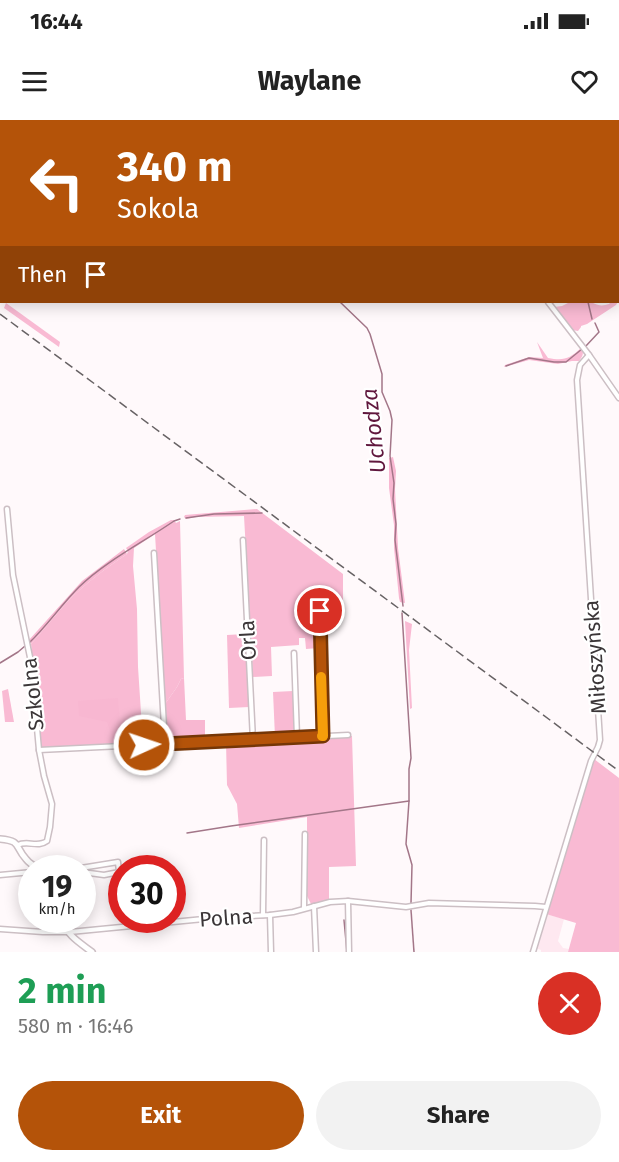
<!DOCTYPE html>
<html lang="en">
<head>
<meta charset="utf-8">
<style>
	:root { --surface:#fff; --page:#f2f2f2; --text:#222; --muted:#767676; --accent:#b45309 }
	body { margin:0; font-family:"Fira Sans",sans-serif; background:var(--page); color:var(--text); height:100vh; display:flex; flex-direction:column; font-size:22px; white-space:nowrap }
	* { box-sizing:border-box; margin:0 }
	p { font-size:20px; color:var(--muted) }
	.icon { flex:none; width:33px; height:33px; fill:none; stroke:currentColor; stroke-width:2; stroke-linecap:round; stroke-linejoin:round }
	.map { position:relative; height:832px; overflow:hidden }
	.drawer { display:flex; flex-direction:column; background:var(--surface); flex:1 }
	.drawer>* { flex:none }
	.hud { position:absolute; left:0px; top:0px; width:620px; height:183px; box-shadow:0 3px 15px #0003; background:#b45309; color:#fff; overflow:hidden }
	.speed { position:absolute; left:18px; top:735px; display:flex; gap:12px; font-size:30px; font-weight:700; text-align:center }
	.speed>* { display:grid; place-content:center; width:78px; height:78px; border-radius:50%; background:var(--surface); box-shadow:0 3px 15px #0003; line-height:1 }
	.speed small { font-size:15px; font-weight:400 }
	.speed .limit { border:9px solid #d22; background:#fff; color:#111 }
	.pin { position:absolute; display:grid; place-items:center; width:51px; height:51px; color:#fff; margin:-26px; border:3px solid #fff; border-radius:50%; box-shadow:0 2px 6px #0007 }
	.me { position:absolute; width:66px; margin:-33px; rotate:87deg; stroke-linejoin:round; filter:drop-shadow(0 0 4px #0008) }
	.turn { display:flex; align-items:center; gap:21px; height:126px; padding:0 18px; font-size:27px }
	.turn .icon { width:78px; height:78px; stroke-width:2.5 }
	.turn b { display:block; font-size:42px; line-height:51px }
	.then { display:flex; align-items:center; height:57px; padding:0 18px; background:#0003; gap:12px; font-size:22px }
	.round { display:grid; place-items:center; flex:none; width:63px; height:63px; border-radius:32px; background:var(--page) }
	.head { display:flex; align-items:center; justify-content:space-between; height:102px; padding:0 18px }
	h1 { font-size:36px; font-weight:700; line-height:45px; color:#1e9e55 }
	.cta { display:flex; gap:12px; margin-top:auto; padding:12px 18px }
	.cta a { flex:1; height:69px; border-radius:36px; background:var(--accent); color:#fff; font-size:24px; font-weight:700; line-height:69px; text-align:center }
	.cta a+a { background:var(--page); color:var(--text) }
	.status { display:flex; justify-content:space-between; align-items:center; height:42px; padding:0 30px; background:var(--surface); direction:ltr }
	.status svg { height:16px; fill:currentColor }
	header { display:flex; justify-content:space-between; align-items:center; height:78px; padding:0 18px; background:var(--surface); font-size:27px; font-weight:700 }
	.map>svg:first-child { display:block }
</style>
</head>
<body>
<div class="status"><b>16:44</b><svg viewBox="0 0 49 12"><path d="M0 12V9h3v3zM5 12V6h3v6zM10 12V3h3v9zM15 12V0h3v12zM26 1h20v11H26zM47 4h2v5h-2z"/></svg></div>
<header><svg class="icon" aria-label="menu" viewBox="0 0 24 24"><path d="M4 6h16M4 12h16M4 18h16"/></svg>Waylane<svg class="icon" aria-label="heart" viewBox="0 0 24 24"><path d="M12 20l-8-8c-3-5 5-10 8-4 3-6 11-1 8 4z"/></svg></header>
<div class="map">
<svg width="619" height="832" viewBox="0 0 619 832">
	<rect width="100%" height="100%" fill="#fff9fb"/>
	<polygon fill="#fee8f0" points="546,794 564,799 558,821 563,828 569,829 568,832 541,832 541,830 536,828"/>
	<g fill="#f9bad3">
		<path d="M 619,180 L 616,185 L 587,204 L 581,206 L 581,207 L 578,211 L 572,210 L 554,187 L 562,186 L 570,182 L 593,182 L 593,183 C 599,186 603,186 609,184 L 611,182 Z"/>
		<polygon points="6,183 60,222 59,227 4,188"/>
		<path d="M 537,222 L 548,238 C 564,241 569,239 581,228 C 585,233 582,237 579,241 L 572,241 L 558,244 L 529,240 L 504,247 L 505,245 L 529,237 L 543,238 Z"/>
		<polygon points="257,389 343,454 343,489 319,491 319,528 306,529 305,518 299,518 299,525 271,527 272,556 253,557 244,396 196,397 186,399 184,397 185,395"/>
		<path d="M 171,400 L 174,400 L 176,403 L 180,401 L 184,558 L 181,559 L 177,567 L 165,584 L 155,414 L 134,428 L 133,446 L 137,489 L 138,547 L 143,623 L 41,628 L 31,524 C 44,510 55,495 68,481 C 86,463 106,448 127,434 L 128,431 L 126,428 L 149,412 Z"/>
		<polygon points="405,501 412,504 409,530 412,588 410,589"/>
		<polygon points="245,514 249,587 229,588 227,515"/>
		<polygon points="8,569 14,602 5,602 2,571"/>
		<polygon points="293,571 295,612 292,616 275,617 273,572"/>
		<polygon points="352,616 356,746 329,747 329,781 311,784 307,776 307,697 239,708 237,684 227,665 226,622"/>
		<path d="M 594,639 L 619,658 L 619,832 L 568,832 L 576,803 L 546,794 C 564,743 578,691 594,639 Z"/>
	</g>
	<g fill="#f8b7d1">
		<polygon points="393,337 396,351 395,369 398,428 405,483 400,482 399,478 394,428 394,405 389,368 389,338"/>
		<path d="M 124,429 L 127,434 C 106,448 86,463 68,481 C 55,495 44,510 31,524 L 29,520 L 82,461 Z"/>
		<polygon points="184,558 186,600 205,600 205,620 167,621 165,584 177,567 181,559"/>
		<polygon points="118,578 121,623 114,623 107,602 79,596 78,581"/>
	</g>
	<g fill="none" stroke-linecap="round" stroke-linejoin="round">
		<g stroke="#a37688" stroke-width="1.5">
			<polyline points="63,0 63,2"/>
			<polyline points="180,0 182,2"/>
			<polyline points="618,176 619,176"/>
			<polyline points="340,182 367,208 370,214 382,254 382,272 390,291 392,300 390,336 394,363 393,379 396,404 395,420 403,486"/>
			<polyline points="588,182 592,199"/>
			<polyline points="585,227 599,212 595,203"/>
			<polyline points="506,246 529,238 554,242 566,242 582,229"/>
			<polyline points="186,398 214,394 262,393"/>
			<polyline points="402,493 411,638 409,649 409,681 406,724 412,745 411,783"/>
			<path d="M 29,523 C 47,506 61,485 79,467 C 106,441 142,423 174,401 L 180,399"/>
			<polyline points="0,543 18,532 25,526"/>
			<polyline points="187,713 231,706 409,681"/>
			<polyline points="411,790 414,832"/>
			<polyline points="344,800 347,832"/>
		</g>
		<g stroke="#d092ab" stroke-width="6">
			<polyline points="82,2 84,0"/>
			<polyline points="0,39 2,38"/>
		</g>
		<defs>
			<g id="street">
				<polyline points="548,182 589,235 619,278"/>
				<path d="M 7,389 L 13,455 L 31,542 L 39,630 L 44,656 L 52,684 L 50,707 L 47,721 C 38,728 27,720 18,725"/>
				<polyline points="243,420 253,620"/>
				<polyline points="154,433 165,624"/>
				<polyline points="320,491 323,616"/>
				<polyline points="294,533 297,617"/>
				<polyline points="39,630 348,615"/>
				<polyline points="81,748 118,742 119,752 104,755 82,752"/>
				<polyline points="0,755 32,752"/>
				<polyline points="348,781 349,832"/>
				<polyline points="314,786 316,832"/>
				<polyline points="304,788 305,714"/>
				<polyline points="263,795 264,720"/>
				<polyline points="270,795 271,832"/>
				<polyline points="0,809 43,812 70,812 214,798 270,795 293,792 330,782 348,781 406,787 429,783 535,786 546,787"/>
				<polyline points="533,832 591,641 598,627 600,620 577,260 580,245 589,235"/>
			</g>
			<g id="secondary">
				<path d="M 0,719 C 22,721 14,726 26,739 C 29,743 34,746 38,748"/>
				<path d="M 63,800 C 66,815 80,823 92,832"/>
			</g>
		</defs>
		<use href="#street" stroke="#ccbfc4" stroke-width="7"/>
		<use href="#secondary" stroke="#ccbfc4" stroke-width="8"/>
		<use href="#street" stroke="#fff" stroke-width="4"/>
		<use href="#secondary" stroke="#fff" stroke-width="5"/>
		<polyline stroke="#676264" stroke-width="1.5" stroke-dasharray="9 4.5" stroke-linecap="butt" points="0,194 619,651"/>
	</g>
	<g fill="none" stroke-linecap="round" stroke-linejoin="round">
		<defs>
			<polyline id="route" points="144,625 323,616 320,491"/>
		</defs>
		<use href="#route" stroke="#753606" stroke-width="15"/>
		<use href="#route" stroke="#b45309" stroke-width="10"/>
		<polyline stroke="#f59e0b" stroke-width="10" points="321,557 323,616 322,616"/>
	</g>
	<g text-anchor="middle" stroke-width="4.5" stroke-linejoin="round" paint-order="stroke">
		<g font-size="21" fill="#3b3638" stroke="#fff">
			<text transform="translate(248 520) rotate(-93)" y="7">Orla</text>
			<text transform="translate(595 537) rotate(-94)" y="7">Miłoszyńska</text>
			<text transform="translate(33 574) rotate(-96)" y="7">Szkolna</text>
			<text transform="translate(226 798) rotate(-4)" y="7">Polna</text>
		</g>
		<g font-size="22" font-style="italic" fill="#60173d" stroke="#fff">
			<text transform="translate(373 311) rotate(-96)" y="8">Uchodza</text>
		</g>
	</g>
</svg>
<div class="speed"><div>19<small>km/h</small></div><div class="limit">30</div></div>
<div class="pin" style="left:320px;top:491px;background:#d93025"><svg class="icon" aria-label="arrive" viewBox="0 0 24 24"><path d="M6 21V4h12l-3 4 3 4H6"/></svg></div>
<svg class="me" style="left:144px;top:625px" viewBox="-20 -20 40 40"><circle r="17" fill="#b45309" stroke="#fff" stroke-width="3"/><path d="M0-11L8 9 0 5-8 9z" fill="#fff"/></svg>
<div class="hud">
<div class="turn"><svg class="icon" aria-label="left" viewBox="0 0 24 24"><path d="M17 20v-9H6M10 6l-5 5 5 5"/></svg><div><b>340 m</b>Sokola</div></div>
<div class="then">Then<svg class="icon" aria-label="arrive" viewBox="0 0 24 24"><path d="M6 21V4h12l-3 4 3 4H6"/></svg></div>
</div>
</div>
<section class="drawer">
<div class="head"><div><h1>2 min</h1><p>580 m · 16:46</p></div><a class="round" style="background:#d93025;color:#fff"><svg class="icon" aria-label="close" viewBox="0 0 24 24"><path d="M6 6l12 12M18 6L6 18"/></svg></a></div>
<div class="cta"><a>Exit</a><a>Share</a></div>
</section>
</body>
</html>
